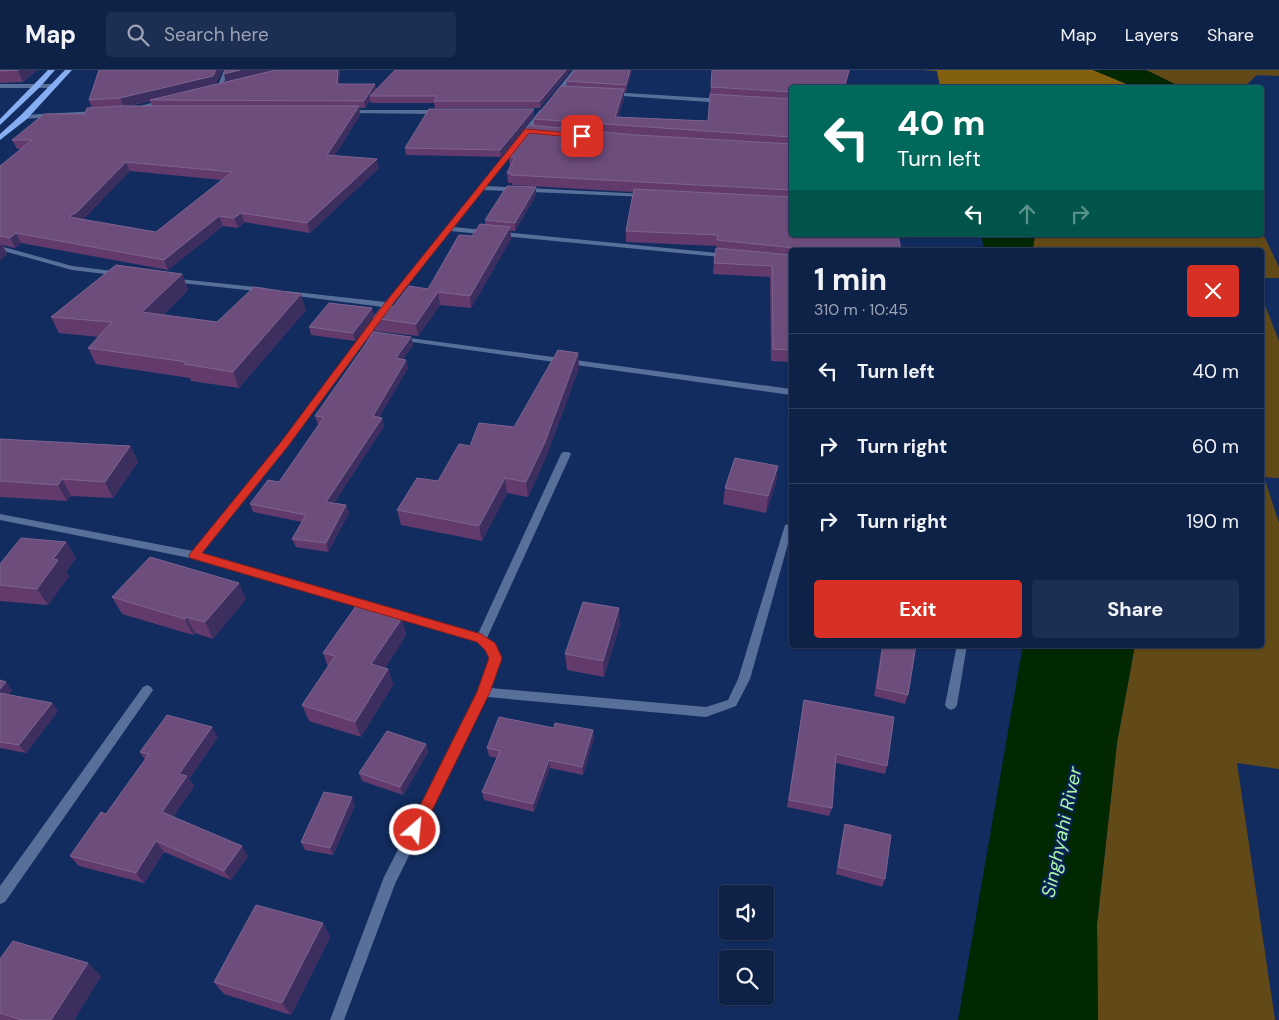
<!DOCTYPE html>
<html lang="en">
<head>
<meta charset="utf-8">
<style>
	:root { --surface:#0e2147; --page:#1c2e52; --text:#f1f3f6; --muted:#9ba3b4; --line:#2e3e60; --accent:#d93025 }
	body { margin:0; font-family:"DM Sans",sans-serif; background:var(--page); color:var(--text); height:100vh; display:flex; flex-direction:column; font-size:19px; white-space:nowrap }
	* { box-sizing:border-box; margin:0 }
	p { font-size:16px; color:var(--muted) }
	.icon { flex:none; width:28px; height:28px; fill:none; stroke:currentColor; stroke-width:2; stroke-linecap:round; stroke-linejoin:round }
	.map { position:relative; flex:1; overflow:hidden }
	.drawer { position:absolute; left:789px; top:178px; width:475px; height:400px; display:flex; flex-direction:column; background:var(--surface); border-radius:5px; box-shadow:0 1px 4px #0004,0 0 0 1px var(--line) }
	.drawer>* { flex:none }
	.banner { position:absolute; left:789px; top:15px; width:475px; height:152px; border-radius:5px; box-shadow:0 1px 4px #0004,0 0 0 1px var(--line); background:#00695c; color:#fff; overflow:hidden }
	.controls { position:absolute; left:719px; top:815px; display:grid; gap:10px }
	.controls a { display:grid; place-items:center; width:55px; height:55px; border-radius:5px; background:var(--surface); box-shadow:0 1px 4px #0004,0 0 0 1px var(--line); font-size:25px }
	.pin { position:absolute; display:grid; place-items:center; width:42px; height:42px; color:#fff; margin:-21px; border-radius:10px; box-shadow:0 2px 8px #0006 }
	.me { position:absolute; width:55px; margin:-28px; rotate:27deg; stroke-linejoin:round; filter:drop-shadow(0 0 4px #0008) }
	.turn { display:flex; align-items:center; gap:18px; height:105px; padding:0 25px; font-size:22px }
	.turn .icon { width:65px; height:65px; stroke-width:2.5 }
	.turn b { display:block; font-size:35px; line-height:42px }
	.lanes { display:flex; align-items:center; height:48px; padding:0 25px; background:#0003; justify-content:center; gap:25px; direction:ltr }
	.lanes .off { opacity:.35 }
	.round { display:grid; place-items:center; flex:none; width:52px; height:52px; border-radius:5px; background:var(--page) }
	.overview { display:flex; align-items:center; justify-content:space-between; height:85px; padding:0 25px }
	h1 { font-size:30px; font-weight:700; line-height:38px }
	.button { display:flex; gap:10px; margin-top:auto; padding:10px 25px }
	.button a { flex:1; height:58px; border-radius:5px; background:var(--accent); color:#fff; font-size:20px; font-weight:700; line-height:58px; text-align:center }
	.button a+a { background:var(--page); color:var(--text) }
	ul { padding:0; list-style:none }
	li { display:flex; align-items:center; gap:15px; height:75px; padding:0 25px; border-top:1px solid var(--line) }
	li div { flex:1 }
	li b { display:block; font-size:19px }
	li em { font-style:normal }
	header { display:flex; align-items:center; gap:30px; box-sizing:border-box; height:70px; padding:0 25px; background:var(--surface); border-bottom:1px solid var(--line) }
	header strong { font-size:24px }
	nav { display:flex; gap:28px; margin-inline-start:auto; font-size:18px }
	.search { width:350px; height:45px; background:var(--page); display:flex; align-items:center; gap:12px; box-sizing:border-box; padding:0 18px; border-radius:5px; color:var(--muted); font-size:19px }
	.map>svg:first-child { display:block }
</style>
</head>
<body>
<header>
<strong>Map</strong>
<div class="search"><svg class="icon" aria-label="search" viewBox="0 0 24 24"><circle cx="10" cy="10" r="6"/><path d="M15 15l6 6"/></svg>Search here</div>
<nav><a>Map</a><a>Layers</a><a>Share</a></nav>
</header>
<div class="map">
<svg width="1279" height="950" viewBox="0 0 1279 950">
	<rect width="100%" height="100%" fill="#122c5f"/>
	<g fill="#624a18">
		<polygon points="1146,0 1279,0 1279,6 1257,5 1244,17 1181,17"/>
		<polygon points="1261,160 1279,197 1279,208 1261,208 1261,180 1034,180 1033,178 1035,165 1261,165"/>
		<polygon points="1261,225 1279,271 1279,408 1264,407 1279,453 1279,699 1237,693 1275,950 1098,950 1097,854 1117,672 1135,575 1261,575"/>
	</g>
	<polygon fill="#83600e" points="923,0 1093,0 1134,17 940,17 937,1"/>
	<g fill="#012800">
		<polygon points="1093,0 1146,0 1181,17 1134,17"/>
		<polygon points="983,165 1035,165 1033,178 1034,180 984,180 982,169"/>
		<polygon points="1023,575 1135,575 1117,673 1097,854 1098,950 958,950"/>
	</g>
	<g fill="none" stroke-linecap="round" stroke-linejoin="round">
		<g fill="#586f99" fill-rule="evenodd">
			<polygon points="224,0 230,0 221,18 217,18"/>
			<polygon points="573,0 579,0 557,27 553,27 553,25"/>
			<polygon points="610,22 723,29 726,31 723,33 608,25 608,23"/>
			<polygon points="165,29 168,31 167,32 133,41 130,39"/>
			<polygon points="542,39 545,41 544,42 486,116 645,124 648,126 647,127 483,120 453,157 728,184 732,186 731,188 450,161 391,237 288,376 202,483 478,564 561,384 563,382 569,382 571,384 487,568 494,574 502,588 491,618 706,637 728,630 738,609 785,455 791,454 791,463 750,609 736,636 706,647 487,627 395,814 344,950 330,950 384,807 478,622 490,588 486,580 477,572 195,489 0,450 0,444 193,481 282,372 383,237 289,225 286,225 286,221 386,232 540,40"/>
			<polygon points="347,40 440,40 443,42 440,44 345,43 344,42"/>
			<polygon points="98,41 101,43 100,44 24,49 21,47 24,45"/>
			<polygon points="0,176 72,196 121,202 125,204 121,206 72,200 0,180"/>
			<polygon points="169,208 265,218 269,220 265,222 172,212 169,212"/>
			<polygon points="395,266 791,319 791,325 398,270 394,268"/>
			<polygon points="957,575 967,575 957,635 955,638 951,640 947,638 945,635"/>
			<polygon points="147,615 151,617 153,620 151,623 5,832 0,834 0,816 143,617"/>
		</g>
		<polygon fill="#586f99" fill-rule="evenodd" points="0,14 54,14 57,16 54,18 0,18"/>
		<g fill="#87adf2" fill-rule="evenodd">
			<polygon points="48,0 55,0 40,17 0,55 0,49"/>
			<polygon points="65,0 72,0 27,49 0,70 0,64 21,45"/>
		</g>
	</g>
	<g fill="#623b6c" fill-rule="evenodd">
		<polygon points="0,0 37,0 23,12 0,13"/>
		<path d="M 225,0 L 340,0 L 339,14 L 375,14 L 376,20 L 395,0 L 571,0 L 540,38 L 435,38 L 434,33 L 371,33 L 370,30 L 365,38 L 359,38 L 360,45 L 335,85 L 379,98 L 310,163 L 244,152 L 238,158 L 223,156 L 168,200 L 21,173 L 15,178 L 3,175 L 7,184 L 0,190 L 0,96 L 21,79 L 17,79 L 12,70 L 85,44 L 92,38 L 89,30 L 216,14 L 226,12 L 224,4 ZM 150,31 L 152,36 L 129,36 ZM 130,101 L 222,110 L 156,162 L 83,149 Z"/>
		<polygon points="632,0 626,22 624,22 624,29 618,47 708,51 712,0 850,0 845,18 791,18 791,165 901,180 791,180 791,292 771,291 770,207 713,204 714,193 717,176 626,172 626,161 633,122 512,115 512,113 508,113 507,103 510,97 509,87 511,84 511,77 534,56 534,49 567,16 566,11"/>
		<polygon points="534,46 501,87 406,85 405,78"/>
		<polygon points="536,125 515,161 510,161 511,169 471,238 440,235 418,266 375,261 373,248 428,219 472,166 485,155 485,150"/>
		<polygon points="182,204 188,220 163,245 217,252 306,240 239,318 191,311 190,308 96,294 88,278 99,267 59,263 51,247"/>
		<polygon points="372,238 374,246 355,271 311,265 309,257"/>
		<polygon points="365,265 411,267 413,275 403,289 408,298 379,347 382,348 384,356 334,433 346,435 349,443 328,482 296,477 292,469 302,452 253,442 250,434 279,412 319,354 318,354 315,346 367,272"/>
		<polygon points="578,283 579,298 546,387 528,427 507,423 482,471 401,455 397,440 438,411 470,376 514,357"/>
		<polygon points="0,369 130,376 138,392 113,428 71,426 67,431 0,427"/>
		<polygon points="778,396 776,412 766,443 723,434 725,418"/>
		<polygon points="66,472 76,488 66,502 69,506 48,535 0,531 0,494"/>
		<polygon points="112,527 246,529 213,569 195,563 193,565 122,544"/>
		<polygon points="402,548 406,565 385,598 388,599 393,615 361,667 309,651 302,635 328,597 323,583"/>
		<polygon points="620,554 604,607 567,600 565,584"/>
		<polygon points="882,575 916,575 908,625 905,634 874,626"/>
		<polygon points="0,610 12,620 8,625 52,633 58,641 26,683 0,678"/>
		<polygon points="804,630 887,696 885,704 836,693 832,738 829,746 787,737"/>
		<polygon points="554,658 593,660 594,668 583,705 550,698 534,742 484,730 482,722 497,688 489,686 487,678"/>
		<polygon points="218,667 189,709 194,716 173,747 248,786 231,810 164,782 144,813 79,796 70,786 106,744 145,690 140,682"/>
		<polygon points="426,674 428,682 403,725 362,711 359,703"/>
		<polygon points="355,735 333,785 305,780 301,772"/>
		<polygon points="845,754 885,809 882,817 836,804 843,762"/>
		<polygon points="323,853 330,867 291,945 224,924 214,912"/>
		<polygon points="0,889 101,906 74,950 0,950"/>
	</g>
	<g fill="#3d2e60">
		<polygon points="19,0 37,0 23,12 18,1"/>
		<polygon points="216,0 223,0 216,14 124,37 120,28"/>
		<polygon points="240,0 282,0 226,12 224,4"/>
		<polygon points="338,0 340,0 338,21 337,14"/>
		<polygon points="566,0 571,0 540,38 540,31"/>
		<polygon points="630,0 632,0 626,22 626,15"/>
		<polygon points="849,0 850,0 845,18 844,18"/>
		<polygon points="375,14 376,21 370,26 370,30 365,38 364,31"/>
		<polygon points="624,19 624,29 616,54 615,47"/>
		<polygon points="359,36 360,45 329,94 327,85"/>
		<polygon points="534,39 534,46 501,87 500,80"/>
		<polygon points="377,89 379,98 310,163 307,153"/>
		<polygon points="126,92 130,101 81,152 69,147"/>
		<polygon points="536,117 536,125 515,161 515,153"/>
		<polygon points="241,143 244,152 238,158 234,148"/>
		<polygon points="219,146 223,156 168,200 164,190"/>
		<polygon points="510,157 511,169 471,238 470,226"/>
		<polygon points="16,163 21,173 15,178 10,168"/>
		<polygon points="2,174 7,184 0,190 0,176"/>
		<polygon points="182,204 188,220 149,258 142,242"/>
		<polygon points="438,222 440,235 418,266 416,254"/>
		<polygon points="301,224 306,240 239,318 233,302"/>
		<polygon points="372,238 374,246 355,271 353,263"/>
		<polygon points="411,267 413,275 398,297 396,288"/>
		<polygon points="578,283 579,298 546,387 528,427 526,412"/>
		<polygon points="406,290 408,298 375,355 373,346"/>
		<polygon points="382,348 384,356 329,441 326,432"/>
		<polygon points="130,376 138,392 113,428 105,412"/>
		<polygon points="778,396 776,412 766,443 768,426"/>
		<polygon points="505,408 507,423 482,471 479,456"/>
		<polygon points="62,409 71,426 67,431 58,415"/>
		<polygon points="346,435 349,443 328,482 326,473"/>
		<polygon points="66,472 76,488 66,502 69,506 48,535 37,519 53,489"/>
		<polygon points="239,513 246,529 213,569 205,552"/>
		<polygon points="619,538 620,554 604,607 603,591"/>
		<polygon points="186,547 195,563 193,565 185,549"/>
		<polygon points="402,548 406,565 377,611 371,594"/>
		<polygon points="388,599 393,615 361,667 355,652"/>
		<polygon points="6,612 12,620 3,631 0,626 0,619"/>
		<polygon points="52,633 58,641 26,683 19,675"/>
		<polygon points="212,657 218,667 189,709 194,716 169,753 162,742 179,704"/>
		<polygon points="593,660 594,668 583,705 582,697"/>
		<polygon points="426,674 428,682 403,725 400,717"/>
		<polygon points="549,690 550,698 534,742 533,734"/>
		<polygon points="352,727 355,735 333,785 330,778"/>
		<polygon points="156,771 164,782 144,813 136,803"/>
		<polygon points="242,776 248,786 231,810 224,801"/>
		<polygon points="323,853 330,867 291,945 282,933"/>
		<polygon points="88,893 101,906 74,950 51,950"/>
	</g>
	<g fill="#6d4d7c" stroke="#7c6490" fill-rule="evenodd">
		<polygon points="0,0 19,0 0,1"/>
		<polygon points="99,0 216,0 213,6 120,28 89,30"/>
		<polygon points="225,0 240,0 224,4"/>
		<polygon points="276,0 338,0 337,14 375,14 364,31 150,30"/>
		<polygon points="395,0 566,0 540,31 434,31 437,26 370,26"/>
		<polygon points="575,0 630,0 626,15 566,11"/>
		<polygon points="712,0 849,0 844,18 791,18 791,22 711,17"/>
		<polygon points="561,16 624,19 615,47 708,51 710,24 791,29 791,67 534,49"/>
		<path d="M 121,36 L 359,36 L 327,85 L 377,89 L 307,153 L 241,143 L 234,148 L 219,146 L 164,190 L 16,163 L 10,168 L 0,166 L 0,96 L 32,70 L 12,70 L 44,44 L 85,44 L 87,38 ZM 126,92 L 232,102 L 156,162 L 69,147 L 77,142 Z"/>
		<polygon points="429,39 534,39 500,80 405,78"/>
		<polygon points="529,55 637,65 791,74 791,120 511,105 512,103 507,103 515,87 509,87 515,77 511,77"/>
		<polygon points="507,116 536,117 515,153 485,150"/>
		<polygon points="634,119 791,127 791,165 898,165 901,180 842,180 806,178 806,180 794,180 794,178 717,170 718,165 626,161"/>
		<polygon points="480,154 510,157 470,226 438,222 416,254 373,248 383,235 393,237 409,216 428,219 459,165 472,166"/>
		<polygon points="716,178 791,185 791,280 773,279 772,196 714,193"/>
		<polygon points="116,195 182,204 142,242 217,252 254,217 301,224 233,302 184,294 187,292 88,278 112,252 51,247"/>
		<polygon points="329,233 372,238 353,263 309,257"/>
		<polygon points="368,261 411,267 396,288 406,290 373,346 382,348 326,432 346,435 326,473 292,469 306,445 250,434 268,410 279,412 324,347 315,346 372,265 365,265"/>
		<polygon points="558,280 578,283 545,372 526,412 505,408 479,456 397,440 417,408 438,411 459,374 470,376 479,353 514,357"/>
		<polygon points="0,369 130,376 105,412 62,409 58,415 0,411"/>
		<polygon points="735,388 778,396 768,426 725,418"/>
		<polygon points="21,468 66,472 53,489 58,490 37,519 0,515 0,494"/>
		<polygon points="150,487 239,513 205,552 186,547 185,549 112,527"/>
		<polygon points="583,532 619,538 603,591 565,584"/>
		<polygon points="356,536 402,548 371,594 388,599 355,652 302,635 335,586 323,583"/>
		<polygon points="883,575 916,575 908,625 877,618"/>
		<polygon points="0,610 6,612 0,619"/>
		<polygon points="0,623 52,633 19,675 0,672"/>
		<polygon points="804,630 894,647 887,696 836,684 832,738 789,730"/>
		<polygon points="167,645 212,657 179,704 187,706 162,742 242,776 224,801 156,771 136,803 70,786 101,742 106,744 149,684 140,682"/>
		<polygon points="499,647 554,658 555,653 593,660 582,697 549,690 533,734 482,722 500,681 487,678"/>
		<polygon points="387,661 426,674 400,717 359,703"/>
		<polygon points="324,722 352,727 330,778 301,772"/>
		<polygon points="845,754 891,765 885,809 838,797"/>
		<polygon points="256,835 323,853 282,933 214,912"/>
		<polygon points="13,871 88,893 51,950 22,950 0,943 0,889"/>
	</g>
	<polygon fill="#d93025" stroke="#8d1f18" points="525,59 582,64 585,66 582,68 529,63 391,236 288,376 202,483 481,564 495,573 502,588 490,622 420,765 415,767 410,765 408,760 477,622 489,588 485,580 477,572 190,488 189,485 281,372 385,233"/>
	<g text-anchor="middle" stroke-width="4.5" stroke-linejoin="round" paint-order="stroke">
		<g font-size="19" font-style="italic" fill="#acf5a4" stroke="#092254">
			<text transform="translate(1061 762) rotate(-78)" y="7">Singhyahi River</text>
		</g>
	</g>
</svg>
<div class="controls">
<a><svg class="icon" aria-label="sound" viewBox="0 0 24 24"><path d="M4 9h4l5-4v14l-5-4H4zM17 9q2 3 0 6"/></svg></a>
<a><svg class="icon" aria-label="search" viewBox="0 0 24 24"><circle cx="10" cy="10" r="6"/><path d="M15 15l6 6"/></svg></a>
</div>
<div class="pin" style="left:582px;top:66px;background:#d93025"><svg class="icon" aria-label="arrive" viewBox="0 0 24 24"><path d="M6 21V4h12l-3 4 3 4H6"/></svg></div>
<svg class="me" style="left:415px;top:760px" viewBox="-20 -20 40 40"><circle r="17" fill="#d93025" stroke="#fff" stroke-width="3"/><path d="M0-11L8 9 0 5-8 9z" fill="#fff"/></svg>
<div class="banner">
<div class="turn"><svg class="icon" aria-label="left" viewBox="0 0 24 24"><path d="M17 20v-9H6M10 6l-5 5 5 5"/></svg><div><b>40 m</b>Turn left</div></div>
<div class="lanes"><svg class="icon" aria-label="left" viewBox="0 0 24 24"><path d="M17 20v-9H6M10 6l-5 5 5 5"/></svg><svg class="icon off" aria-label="ahead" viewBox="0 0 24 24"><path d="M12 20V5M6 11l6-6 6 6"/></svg><svg class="icon off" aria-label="right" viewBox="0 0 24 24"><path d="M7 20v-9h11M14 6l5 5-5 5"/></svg></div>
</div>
<section class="drawer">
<div class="overview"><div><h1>1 min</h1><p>310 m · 10:45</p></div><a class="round" style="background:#d93025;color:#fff"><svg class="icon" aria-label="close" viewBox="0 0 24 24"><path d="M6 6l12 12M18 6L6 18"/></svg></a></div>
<ul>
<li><svg class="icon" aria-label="left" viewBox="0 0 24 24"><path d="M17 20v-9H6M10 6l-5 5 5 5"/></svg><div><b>Turn left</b></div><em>40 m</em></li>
<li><svg class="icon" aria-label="right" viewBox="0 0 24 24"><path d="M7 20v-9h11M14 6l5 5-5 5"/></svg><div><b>Turn right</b></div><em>60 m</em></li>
<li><svg class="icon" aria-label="right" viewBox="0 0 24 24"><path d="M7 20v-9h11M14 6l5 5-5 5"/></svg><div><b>Turn right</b></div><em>190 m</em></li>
</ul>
<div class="button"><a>Exit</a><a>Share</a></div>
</section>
</div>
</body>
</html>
